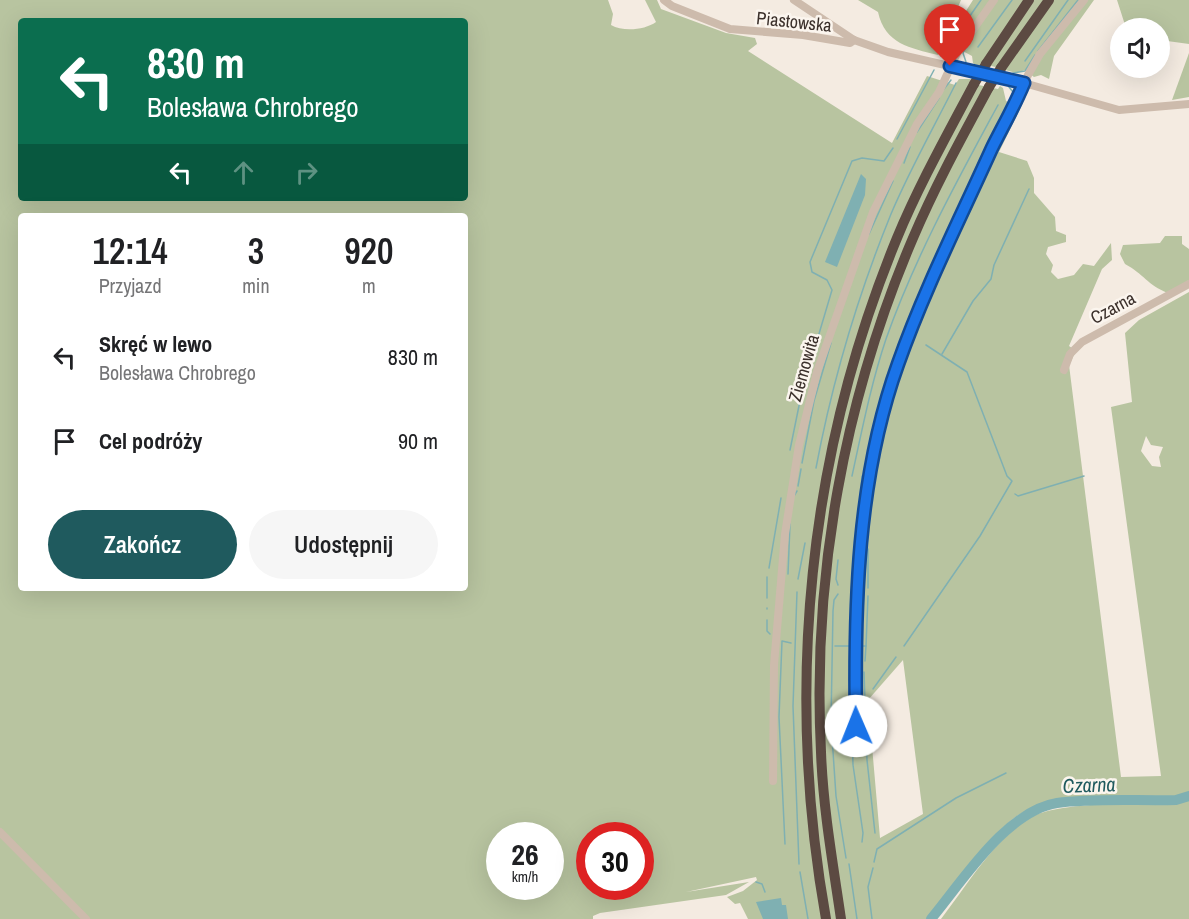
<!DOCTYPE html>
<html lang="pl">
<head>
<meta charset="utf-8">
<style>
	:root { --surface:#fff; --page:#f6f6f6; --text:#202124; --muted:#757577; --accent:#1f5a5e }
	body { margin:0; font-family:"Archivo Narrow",sans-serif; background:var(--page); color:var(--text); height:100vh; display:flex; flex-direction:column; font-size:22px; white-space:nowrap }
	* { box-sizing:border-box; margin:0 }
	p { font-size:20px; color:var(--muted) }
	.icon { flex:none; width:33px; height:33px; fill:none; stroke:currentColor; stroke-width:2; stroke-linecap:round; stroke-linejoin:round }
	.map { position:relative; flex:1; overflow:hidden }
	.side { position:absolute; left:18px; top:213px; width:450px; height:378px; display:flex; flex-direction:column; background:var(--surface); border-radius:6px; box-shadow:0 6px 24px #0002 }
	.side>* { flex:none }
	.guide { position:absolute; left:18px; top:18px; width:450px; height:183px; border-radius:6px; box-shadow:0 6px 24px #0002; background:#0b6e4f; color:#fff; overflow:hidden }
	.buttons { position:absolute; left:1110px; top:18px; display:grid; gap:12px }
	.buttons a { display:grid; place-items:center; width:60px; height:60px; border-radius:50%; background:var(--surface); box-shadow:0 6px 24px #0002; font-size:30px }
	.speed { position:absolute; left:486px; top:822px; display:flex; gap:12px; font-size:30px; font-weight:700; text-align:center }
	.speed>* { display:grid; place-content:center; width:78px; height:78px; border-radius:50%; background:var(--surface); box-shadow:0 6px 24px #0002; line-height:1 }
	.speed small { font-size:15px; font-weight:400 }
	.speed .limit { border:9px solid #d22; background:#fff; color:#111 }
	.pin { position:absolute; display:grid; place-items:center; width:51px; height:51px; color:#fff; margin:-62px -26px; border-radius:50% 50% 50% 0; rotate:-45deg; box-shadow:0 0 6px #0007 }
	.pin .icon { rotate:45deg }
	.me { position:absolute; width:66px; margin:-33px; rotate:359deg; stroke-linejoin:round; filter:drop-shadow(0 0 4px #0008) }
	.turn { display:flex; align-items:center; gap:21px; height:126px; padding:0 30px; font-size:27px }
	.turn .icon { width:78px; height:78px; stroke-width:2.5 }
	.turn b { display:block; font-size:42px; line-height:51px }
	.lanes { display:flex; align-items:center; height:57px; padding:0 30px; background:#0003; justify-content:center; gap:30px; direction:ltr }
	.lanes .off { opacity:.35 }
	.eta { display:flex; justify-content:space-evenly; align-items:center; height:102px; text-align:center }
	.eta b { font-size:36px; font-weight:600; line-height:42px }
	.primary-button { display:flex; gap:12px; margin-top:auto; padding:12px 30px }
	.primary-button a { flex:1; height:69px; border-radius:36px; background:var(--accent); color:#fff; font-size:24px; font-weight:600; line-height:69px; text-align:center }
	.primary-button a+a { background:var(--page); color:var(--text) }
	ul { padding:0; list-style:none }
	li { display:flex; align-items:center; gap:18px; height:84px; padding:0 30px }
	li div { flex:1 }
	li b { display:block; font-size:22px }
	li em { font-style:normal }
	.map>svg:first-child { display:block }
</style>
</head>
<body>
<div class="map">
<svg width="1189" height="919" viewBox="0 0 1189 919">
	<rect width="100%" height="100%" fill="#f4ebe1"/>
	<g fill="#b8c4a0" fill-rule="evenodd">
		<path d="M 0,0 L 608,0 L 613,14 L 611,25 C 623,32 645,30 656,22 L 645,0 L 657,0 L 661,9 L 726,33 L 755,38 L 757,44 L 748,51 L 892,143 L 927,76 L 955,85 L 959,79 L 971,79 L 969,83 L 998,89 L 1000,86 L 1003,88 L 1006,101 L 1008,102 L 1011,98 L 1023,103 L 999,152 L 1027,161 L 1034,178 L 1034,193 L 1055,217 L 1056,231 L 1066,235 L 1066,242 L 1048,247 L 1046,254 L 1053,265 L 1051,272 L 1058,279 L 1074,275 L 1083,264 L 1094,266 L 1111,243 L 1112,260 L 1102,269 L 1069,346 L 1076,351 L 1069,365 L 1121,777 L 1161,776 L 1111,407 L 1132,402 L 1125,333 L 1139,320 L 1189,292 L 1189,792 L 1176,796 C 1129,798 1065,792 1022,813 C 998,824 946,895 926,919 L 748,919 L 740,903 L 735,904 L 727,897 L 743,891 L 757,880 L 756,877 L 686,892 L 749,882 L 726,895 L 600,913 L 593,916 L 593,919 L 0,919 ZM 21,21 L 465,21 L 465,198 L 21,198 ZM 21,216 L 465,216 L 465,588 L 21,588 ZM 1146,436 L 1151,445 L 1163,447 L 1159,457 L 1161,467 L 1152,466 L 1141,451 ZM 903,660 L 923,814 L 880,838 L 868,700 ZM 500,836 L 550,836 L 550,886 L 500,886 ZM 590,836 L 640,836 L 640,886 L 590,886 Z"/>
		<path d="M 858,0 L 961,0 L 938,55 C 910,48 885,44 878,12 Z"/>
		<polygon points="973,0 1094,0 1054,56 1049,79 1041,75 1034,77 1025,70 1016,73 981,63 978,67 973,63 972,56 946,42"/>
		<polygon points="1117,0 1189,0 1189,44 1160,40 1160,28 1126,28"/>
		<polygon points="1189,53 1189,97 1172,100"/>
		<path d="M 1165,236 L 1182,236 L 1182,244 L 1189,249 L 1189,280 L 1168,293 C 1147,285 1144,274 1125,264 L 1120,254 L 1123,245 L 1160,243 Z"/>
		<path d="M 1189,800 L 1189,919 L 941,919 C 967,886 992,842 1028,819 C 1058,800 1139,805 1177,804 Z"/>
	</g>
	<g fill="#7fb0b2">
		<polygon points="861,174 866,179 865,195 837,267 825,262"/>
		<polygon points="781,898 782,905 786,905 788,919 763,919 756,902"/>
	</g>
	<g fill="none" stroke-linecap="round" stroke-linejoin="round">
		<g stroke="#7fb0b2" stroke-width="1.5">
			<polyline points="956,36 981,0"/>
			<polyline points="948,46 950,43"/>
			<polyline points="978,47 1012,0"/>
			<polyline points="1038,51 1078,0"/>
			<polyline points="941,56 943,52"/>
			<polyline points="1025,61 1068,0"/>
			<polyline points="966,62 963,53 969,42"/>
			<polyline points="1013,73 1025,71 1035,55"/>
			<polyline points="944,89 951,80"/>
			<polyline points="917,132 939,98"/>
			<polyline points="897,139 934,70"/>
			<polyline points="904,163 910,147"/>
			<polyline points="970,182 1011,102 1013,92 1009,87"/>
			<polyline points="954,223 968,188"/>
			<polyline points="869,234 893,181"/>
			<polyline points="942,354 973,301 991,279 994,265 1029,189"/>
			<polyline points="790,450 802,391 832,290 827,280 812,272 810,262 852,161 862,158 884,161 893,148"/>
			<polyline points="802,463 814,401 831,343"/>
			<path d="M 816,468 C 832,383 858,295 891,214 C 910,169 934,127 956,83"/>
			<polyline points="864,470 867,467 889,377 922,293"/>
			<path d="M 852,476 C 862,430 871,384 886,339 C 915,257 957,181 998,105"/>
			<polyline points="798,486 801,469"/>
			<polyline points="1015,494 1018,496 1084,476"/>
			<polyline points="794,496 797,491"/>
			<polyline points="860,499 862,476"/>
			<polyline points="859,505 861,513"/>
			<polyline points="838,560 836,579 838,585"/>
			<polyline points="769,568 781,498"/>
			<polyline points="788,574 790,524"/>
			<polyline points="798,579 805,543"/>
			<polyline points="868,588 868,549"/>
			<polyline points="797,592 793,706 799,864"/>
			<polyline points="838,594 834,600 833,611 831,722 836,796 846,858"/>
			<polyline points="767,598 767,577"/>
			<polyline points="767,608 767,609"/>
			<polyline points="767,620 767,631 770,634"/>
			<polyline points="835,646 850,646 850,651"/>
			<polyline points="863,646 866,646 865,661"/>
			<polyline points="866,646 868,596"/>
			<polyline points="904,646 980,536 1012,481 1007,476 967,372 926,345"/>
			<polyline points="850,659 853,765 863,833 862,842"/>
			<polyline points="864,672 867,760 875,833"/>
			<polyline points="873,689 896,657"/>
			<polyline points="785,844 779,717 782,641 791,643"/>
			<polyline points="874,862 877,849 956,798 1006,773"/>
			<polyline points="849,864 857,919"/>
			<polyline points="800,872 808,919"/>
			<polyline points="756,882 762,884 765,892"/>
			<polyline points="872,919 868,887 873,868"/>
		</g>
		<path stroke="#7fb0b2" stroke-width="10" d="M 931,919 C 962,882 1006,811 1057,803 C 1093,798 1139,801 1176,800 L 1189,796"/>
		<g stroke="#cdbbac" stroke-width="8">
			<polyline points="664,0 672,6 730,29 803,35 850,43 854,40"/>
			<polyline points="794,0 854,40 888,52 1024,83 1119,110 1189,104"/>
			<polyline points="1064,370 1070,354 1082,342 1189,284"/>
			<path d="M 856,726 C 855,625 856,517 882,418 C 914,298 977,188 1028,75 L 1040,54 L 1084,0"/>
			<polyline points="773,781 774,665 785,534 799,445 817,372 873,212 917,124 939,92 958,51 994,0"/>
			<polyline points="0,832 86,919"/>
		</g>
		<g stroke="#5c4a42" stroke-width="10">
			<polyline points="986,64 1029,0"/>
			<polyline points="1001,68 1049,0"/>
			<path d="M 826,919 C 785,689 808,454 897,238 C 919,185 947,135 974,84"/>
			<path d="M 841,919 C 833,864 823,808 821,752 C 812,577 844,399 913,238 C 935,186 962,137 989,87"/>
		</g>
		<g stroke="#5c4a42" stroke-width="10">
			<polyline points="974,84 986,64"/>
			<polyline points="989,87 1001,68"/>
		</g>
	</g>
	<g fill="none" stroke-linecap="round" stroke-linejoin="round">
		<defs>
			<path id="route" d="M 856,726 C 854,606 857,478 898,364 C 924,290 960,219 992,148 C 1003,126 1015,105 1024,83 L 950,66"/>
		</defs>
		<use href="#route" stroke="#114b97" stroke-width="15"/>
		<use href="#route" stroke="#1a73e8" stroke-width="10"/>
	</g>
	<g text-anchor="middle" stroke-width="5" stroke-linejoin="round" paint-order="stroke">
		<g font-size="18" fill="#3b302b" stroke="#fbf5ee">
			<text transform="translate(794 22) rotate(6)" y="6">Piastowska</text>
			<text transform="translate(1113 308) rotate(-28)" y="6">Czarna</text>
			<text transform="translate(804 368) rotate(-74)" y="6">Ziemowita</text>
		</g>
		<g font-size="20" font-style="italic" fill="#1f5a5e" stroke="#fbf5ee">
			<text transform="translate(1089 785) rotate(-2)" y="7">Czarna</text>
		</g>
	</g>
</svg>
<div class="buttons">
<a><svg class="icon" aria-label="sound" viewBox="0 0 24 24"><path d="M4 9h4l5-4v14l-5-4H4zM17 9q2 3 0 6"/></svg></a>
</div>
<div class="speed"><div>26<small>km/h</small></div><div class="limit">30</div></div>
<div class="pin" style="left:950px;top:66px;background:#d93025"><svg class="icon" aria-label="arrive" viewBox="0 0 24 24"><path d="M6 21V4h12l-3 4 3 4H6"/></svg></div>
<svg class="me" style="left:856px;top:726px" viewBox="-20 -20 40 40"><circle r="19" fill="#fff"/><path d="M0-13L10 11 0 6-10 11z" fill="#1a73e8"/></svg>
<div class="guide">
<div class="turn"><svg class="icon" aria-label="left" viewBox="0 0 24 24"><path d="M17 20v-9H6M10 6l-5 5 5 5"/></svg><div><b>830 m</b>Bolesława Chrobrego</div></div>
<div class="lanes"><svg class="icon" aria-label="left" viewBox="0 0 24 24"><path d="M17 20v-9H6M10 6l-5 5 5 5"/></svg><svg class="icon off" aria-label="ahead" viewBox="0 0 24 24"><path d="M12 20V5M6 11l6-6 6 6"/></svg><svg class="icon off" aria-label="right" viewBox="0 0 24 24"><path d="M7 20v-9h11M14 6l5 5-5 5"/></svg></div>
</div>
<section class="side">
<div class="eta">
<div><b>12:14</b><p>Przyjazd</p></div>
<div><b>3</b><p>min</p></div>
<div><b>920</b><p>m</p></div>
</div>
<ul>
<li><svg class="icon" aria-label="left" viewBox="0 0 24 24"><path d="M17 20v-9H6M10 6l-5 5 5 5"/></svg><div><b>Skręć w lewo</b><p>Bolesława Chrobrego</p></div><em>830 m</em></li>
<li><svg class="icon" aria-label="arrive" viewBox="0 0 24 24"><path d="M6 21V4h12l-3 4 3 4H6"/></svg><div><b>Cel podróży</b></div><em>90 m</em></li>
</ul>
<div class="primary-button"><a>Zakończ</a><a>Udostępnij</a></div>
</section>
</div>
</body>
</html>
